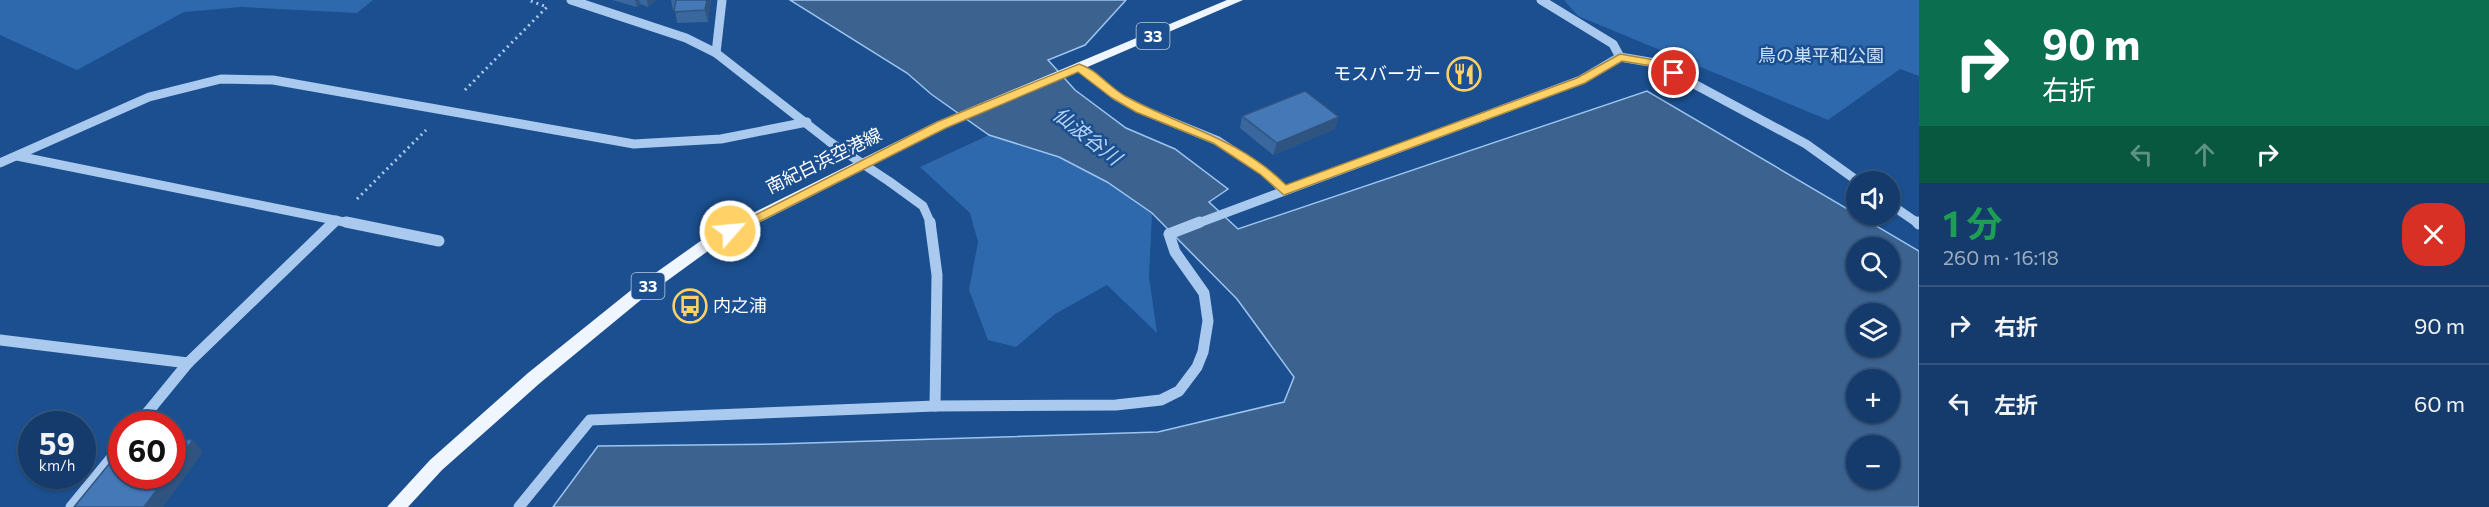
<!DOCTYPE html>
<html lang="ja">
<head>
<meta charset="utf-8">
<style>
	:root { --surface:#143b6b; --page:#1d4271; --text:#f1f3f6; --muted:#9dadc1; --line:#33557e }
	body { margin:0; font-family:Commissioner,"Noto Sans JP",sans-serif; background:var(--page); color:var(--text); height:100vh; display:flex; flex-direction:column; font-size:22px; white-space:nowrap }
	* { box-sizing:border-box; margin:0 }
	p { font-size:20px; color:var(--muted) }
	.icon { flex:none; width:33px; height:33px; fill:none; stroke:currentColor; stroke-width:2; stroke-linecap:round; stroke-linejoin:round }
	.map { position:relative; flex:1; overflow:hidden }
	.sheet { display:flex; flex-direction:column; background:var(--surface); width:570px }
	.sheet>* { flex:none }
	.banner { background:#0b6e4f; color:#fff; overflow:hidden }
	.controls { position:absolute; left:1846px; top:171px; display:grid; gap:12px }
	.controls a { display:grid; place-items:center; width:54px; height:54px; border-radius:50%; background:var(--surface); box-shadow:0 2px 4px #0004,0 0 0 2px var(--line); font-size:30px }
	.speed { position:absolute; left:18px; top:411px; display:flex; gap:12px; font-size:30px; font-weight:700; text-align:center }
	.speed>* { display:grid; place-content:center; width:78px; height:78px; border-radius:50%; background:var(--surface); box-shadow:0 2px 4px #0004,0 0 0 2px var(--line); line-height:1 }
	.speed small { font-size:15px; font-weight:400 }
	.speed .limit { border:9px solid #d22; background:#fff; color:#111 }
	.pin { position:absolute; display:grid; place-items:center; width:51px; height:51px; color:#fff; margin:-26px; border:3px solid #fff; border-radius:50%; box-shadow:0 2px 6px #0007 }
	.me { position:absolute; width:66px; margin:-33px; rotate:63deg; stroke-linejoin:round; filter:drop-shadow(0 0 4px #0008) }
	.turn { display:flex; align-items:center; gap:21px; height:126px; padding:0 24px; font-size:27px }
	.turn .icon { width:78px; height:78px; stroke-width:2.5 }
	.turn b { display:block; font-size:42px; line-height:51px }
	.lanes { display:flex; align-items:center; height:57px; padding:0 24px; background:#0003; justify-content:center; gap:30px; direction:ltr }
	.lanes .off { opacity:.35 }
	.round { display:grid; place-items:center; flex:none; width:63px; height:63px; border-radius:24px; background:var(--page) }
	.summary { display:flex; align-items:center; justify-content:space-between; height:102px; padding:0 24px }
	h1 { font-size:36px; font-weight:700; line-height:45px; color:#1e9e55 }
	ul { padding:0; list-style:none }
	li { display:flex; align-items:center; gap:18px; height:78px; padding:0 24px; border-top:2px solid var(--line) }
	li div { flex:1 }
	li b { display:block; font-size:22px }
	li em { font-style:normal }
	main { display:flex; flex:1; min-height:0 }
	.map>svg:first-child { display:block }
</style>
</head>
<body>
<main>
<div class="map">
<svg width="1919" height="507" viewBox="0 0 1919 507">
	<rect width="100%" height="100%" fill="#1b4f8f"/>
	<g fill="#2e69ad">
		<polygon points="0,0 373,0 357,13 241,7 184,12 77,70 0,35"/>
		<polygon points="1564,0 1919,0 1919,76 1900,69 1828,120 1578,16"/>
		<polygon points="989,135 1059,157 1107,182 1152,213 1149,277 1157,333 1107,285 1055,314 1016,347 988,340 969,290 978,242 970,213 920,167"/>
	</g>
	<path fill="#3c6290" stroke="#9cc4f0" stroke-width="1.5" fill-rule="evenodd" d="M 790,0 L 1126,0 L 1085,45 L 1048,60 L 1075,90 L 1126,128 L 1175,149 L 1228,189 L 1209,202 L 1238,229 L 1647,91 L 1919,251 L 1919,507 L 553,507 L 598,446 L 776,444 L 1158,432 L 1284,402 L 1294,377 L 1237,299 L 1152,213 L 1107,182 L 1059,157 L 989,135 L 931,94 L 907,73 ZM 1857,248 L 1890,248 L 1890,280 L 1857,280 ZM 1857,314 L 1890,314 L 1890,346 L 1857,346 ZM 1857,380 L 1890,380 L 1890,412 L 1857,412 ZM 1857,446 L 1890,446 L 1890,478 L 1857,478 Z"/>
	<g fill="none" stroke-linecap="round" stroke-linejoin="round">
		<g stroke="#a9c9ee" stroke-width="3" stroke-dasharray="2 4" stroke-linecap="butt">
			<polyline points="465,90 547,7 528,0"/>
			<polyline points="357,199 426,130"/>
		</g>
		<g stroke="#a9c9ee" stroke-width="9">
			<polyline points="571,0 686,38 716,53 830,142"/>
			<polyline points="1541,0 1613,44 1620,57"/>
			<polyline points="716,53 722,0"/>
			<polyline points="1079,67 1116,96 1140,109 1218,141 1264,171 1284,191"/>
			<polyline points="17,156 354,224"/>
			<polyline points="0,163 149,97 221,79 273,80 634,144 721,139 807,122"/>
			<polyline points="890,182 923,206 931,224"/>
			<polyline points="1890,204 1919,224"/>
			<polyline points="332,224 336,220"/>
			<polyline points="1196,224 1581,80 1620,57 1655,63 1806,144 1859,182"/>
		</g>
		<g stroke="#a9c9ee" stroke-width="11">
			<polyline points="346,222 439,241"/>
			<polyline points="930,222 937,275 935,406"/>
			<polyline points="1917,222 1919,224"/>
			<polyline points="0,340 188,363"/>
			<polyline points="138,424 188,363 334,222"/>
			<polyline points="71,507 122,445"/>
			<polyline points="519,507 590,420 935,406 1116,405 1161,400 1179,391 1197,367 1203,352 1208,321 1204,293 1175,252 1169,234 1200,222"/>
		</g>
		<polygon fill="#f0f6ff" fill-rule="evenodd" points="1227,0 1243,0 946,128 719,243 642,299 540,383 442,470 408,507 387,507 430,460 528,373 630,291 709,235 936,122"/>
		<polyline stroke="#a9c9ee" stroke-width="9" points="830,142 890,182"/>
	</g>
	<g fill="#3a679d">
		<polygon points="612,0 656,0 648,7 640,4 637,7"/>
		<polygon points="671,0 711,0 708,22 677,23 675,10 673,10"/>
		<polygon points="1242,116 1335,129 1273,155 1240,128"/>
	</g>
	<g fill="#305480">
		<polygon points="635,0 639,0 640,4 637,7"/>
		<polygon points="647,0 656,0 648,7"/>
		<polygon points="707,0 711,0 708,22 705,10"/>
		<polygon points="1339,117 1335,129 1273,155 1277,143"/>
		<polygon points="193,440 203,452 163,507 144,507 167,476 172,476 172,468"/>
	</g>
	<g fill="#4478b7" stroke="#305480" stroke-width="1.5">
		<polygon points="676,0 707,0 705,10 674,12"/>
		<polygon points="1305,91 1339,117 1277,143 1242,116"/>
		<polygon points="172,438 193,440 172,468"/>
		<polygon points="122,448 122,476 167,476 144,507 74,507"/>
	</g>
	<path fill="#ffd166" stroke="#a68842" stroke-width="1.5" d="M 1620,54 L 1660,61 L 1680,73 L 1674,76 L 1652,66 L 1622,61 L 1585,83 L 1284,195 L 1260,174 L 1213,143 L 1136,112 L 1112,98 L 1078,72 L 946,128 L 735,234 L 725,234 L 724,231 L 937,122 L 1079,64 C 1096,69 1109,87 1125,96 C 1183,128 1236,136 1286,185 L 1577,78 Z"/>
	<defs>
		<symbol id="restaurant-ring" viewBox="-11 -11 22 22"><circle r="9.5" fill="#1b4f8f" stroke="#ffd166" stroke-width="1.5"/><path d="M-5-6h1v4h1v-4h1v4h1v-4h1v5L-1.5 .5V6h-2V.5L-5-1ZM5-6V6H3V1.5H1.5Q1.5-4 5-6Z" fill="#ffd166"/></symbol>
		<symbol id="bus-ring" viewBox="-11 -11 22 22"><circle r="9.5" fill="#1b4f8f" stroke="#ffd166" stroke-width="1.5"/><path d="M-5-6H5V4H4V6H2V4H-2V6H-4V4H-5ZM-3.5-4V0h7V-4ZM-3.5 1.2v1.5H-2V1.2ZM2 1.2v1.5H3.5V1.2Z" fill="#ffd166"/></symbol>
	</defs>
	<g fill-rule="evenodd">
		<use href="#restaurant-ring" x="1445" y="55" width="38" height="38"/>
		<use href="#bus-ring" x="671" y="287" width="38" height="38"/>
	</g>
	<g text-anchor="middle" stroke-width="5" stroke-linejoin="round" paint-order="stroke">
		<g fill="#1b4f8f" stroke="#bbcadd" stroke-width="1.5">
			<rect x="1136.5" y="23" width="33" height="26" rx="4.5"/>
			<rect x="631.5" y="273" width="33" height="26" rx="4.5"/>
		</g>
		<g font-size="16" font-weight="bold" fill="#fff">
			<text x="1153" y="42">33</text>
			<text x="648" y="292">33</text>
		</g>
		<g font-size="18" fill="#cfe3fa" stroke="#1b4f8f">
			<text x="1821" y="62">鳥の巣平和公園</text>
		</g>
		<g font-size="18" fill="#fff" stroke="#1b4f8f" text-anchor="end">
			<text x="1441" y="80">モスバーガー</text>
			<text x="713" y="312" text-anchor="start">内之浦</text>
		</g>
		<g font-size="18" fill="#fff" stroke="#1b4f8f">
			<text transform="translate(824 161) rotate(-26)" y="6">南紀白浜空港線</text>
		</g>
		<g font-size="20" font-style="italic" fill="#b5d3f5" stroke="#1b4f8f">
			<text transform="translate(1087 136) rotate(38)" y="7">仙波谷川</text>
		</g>
	</g>
</svg>
<div class="controls">
<a><svg class="icon" aria-label="sound" viewBox="0 0 24 24"><path d="M4 9h4l5-4v14l-5-4H4zM17 9q2 3 0 6"/></svg></a>
<a><svg class="icon" aria-label="search" viewBox="0 0 24 24"><circle cx="10" cy="10" r="6"/><path d="M15 15l6 6"/></svg></a>
<a><svg class="icon" aria-label="layers" viewBox="0 0 24 24"><path d="M12 4l9 5-9 5-9-5zM3 14l9 5 9-5"/></svg></a>
<a>+</a>
<a>−</a>
</div>
<div class="speed"><div>59<small>km/h</small></div><div class="limit">60</div></div>
<div class="pin" style="left:1674px;top:73px;background:#d93025"><svg class="icon" aria-label="arrive" viewBox="0 0 24 24"><path d="M6 21V4h12l-3 4 3 4H6"/></svg></div>
<svg class="me" style="left:730px;top:231px" viewBox="-20 -20 40 40"><circle r="17" fill="#ffd166" stroke="#fff" stroke-width="3"/><path d="M0-11L8 9 0 5-8 9z" fill="#fff"/></svg>
</div>
<section class="sheet">
<div class="banner">
<div class="turn"><svg class="icon" aria-label="right" viewBox="0 0 24 24"><path d="M7 20v-9h11M14 6l5 5-5 5"/></svg><div><b>90 m</b>右折</div></div>
<div class="lanes"><svg class="icon off" aria-label="left" viewBox="0 0 24 24"><path d="M17 20v-9H6M10 6l-5 5 5 5"/></svg><svg class="icon off" aria-label="ahead" viewBox="0 0 24 24"><path d="M12 20V5M6 11l6-6 6 6"/></svg><svg class="icon" aria-label="right" viewBox="0 0 24 24"><path d="M7 20v-9h11M14 6l5 5-5 5"/></svg></div>
</div>
<div class="summary"><div><h1>1 分</h1><p>260 m · 16:18</p></div><a class="round" style="background:#d93025;color:#fff"><svg class="icon" aria-label="close" viewBox="0 0 24 24"><path d="M6 6l12 12M18 6L6 18"/></svg></a></div>
<ul>
<li><svg class="icon" aria-label="right" viewBox="0 0 24 24"><path d="M7 20v-9h11M14 6l5 5-5 5"/></svg><div><b>右折</b></div><em>90 m</em></li>
<li><svg class="icon" aria-label="left" viewBox="0 0 24 24"><path d="M17 20v-9H6M10 6l-5 5 5 5"/></svg><div><b>左折</b></div><em>60 m</em></li>
</ul>
</section>
</main>
</body>
</html>
